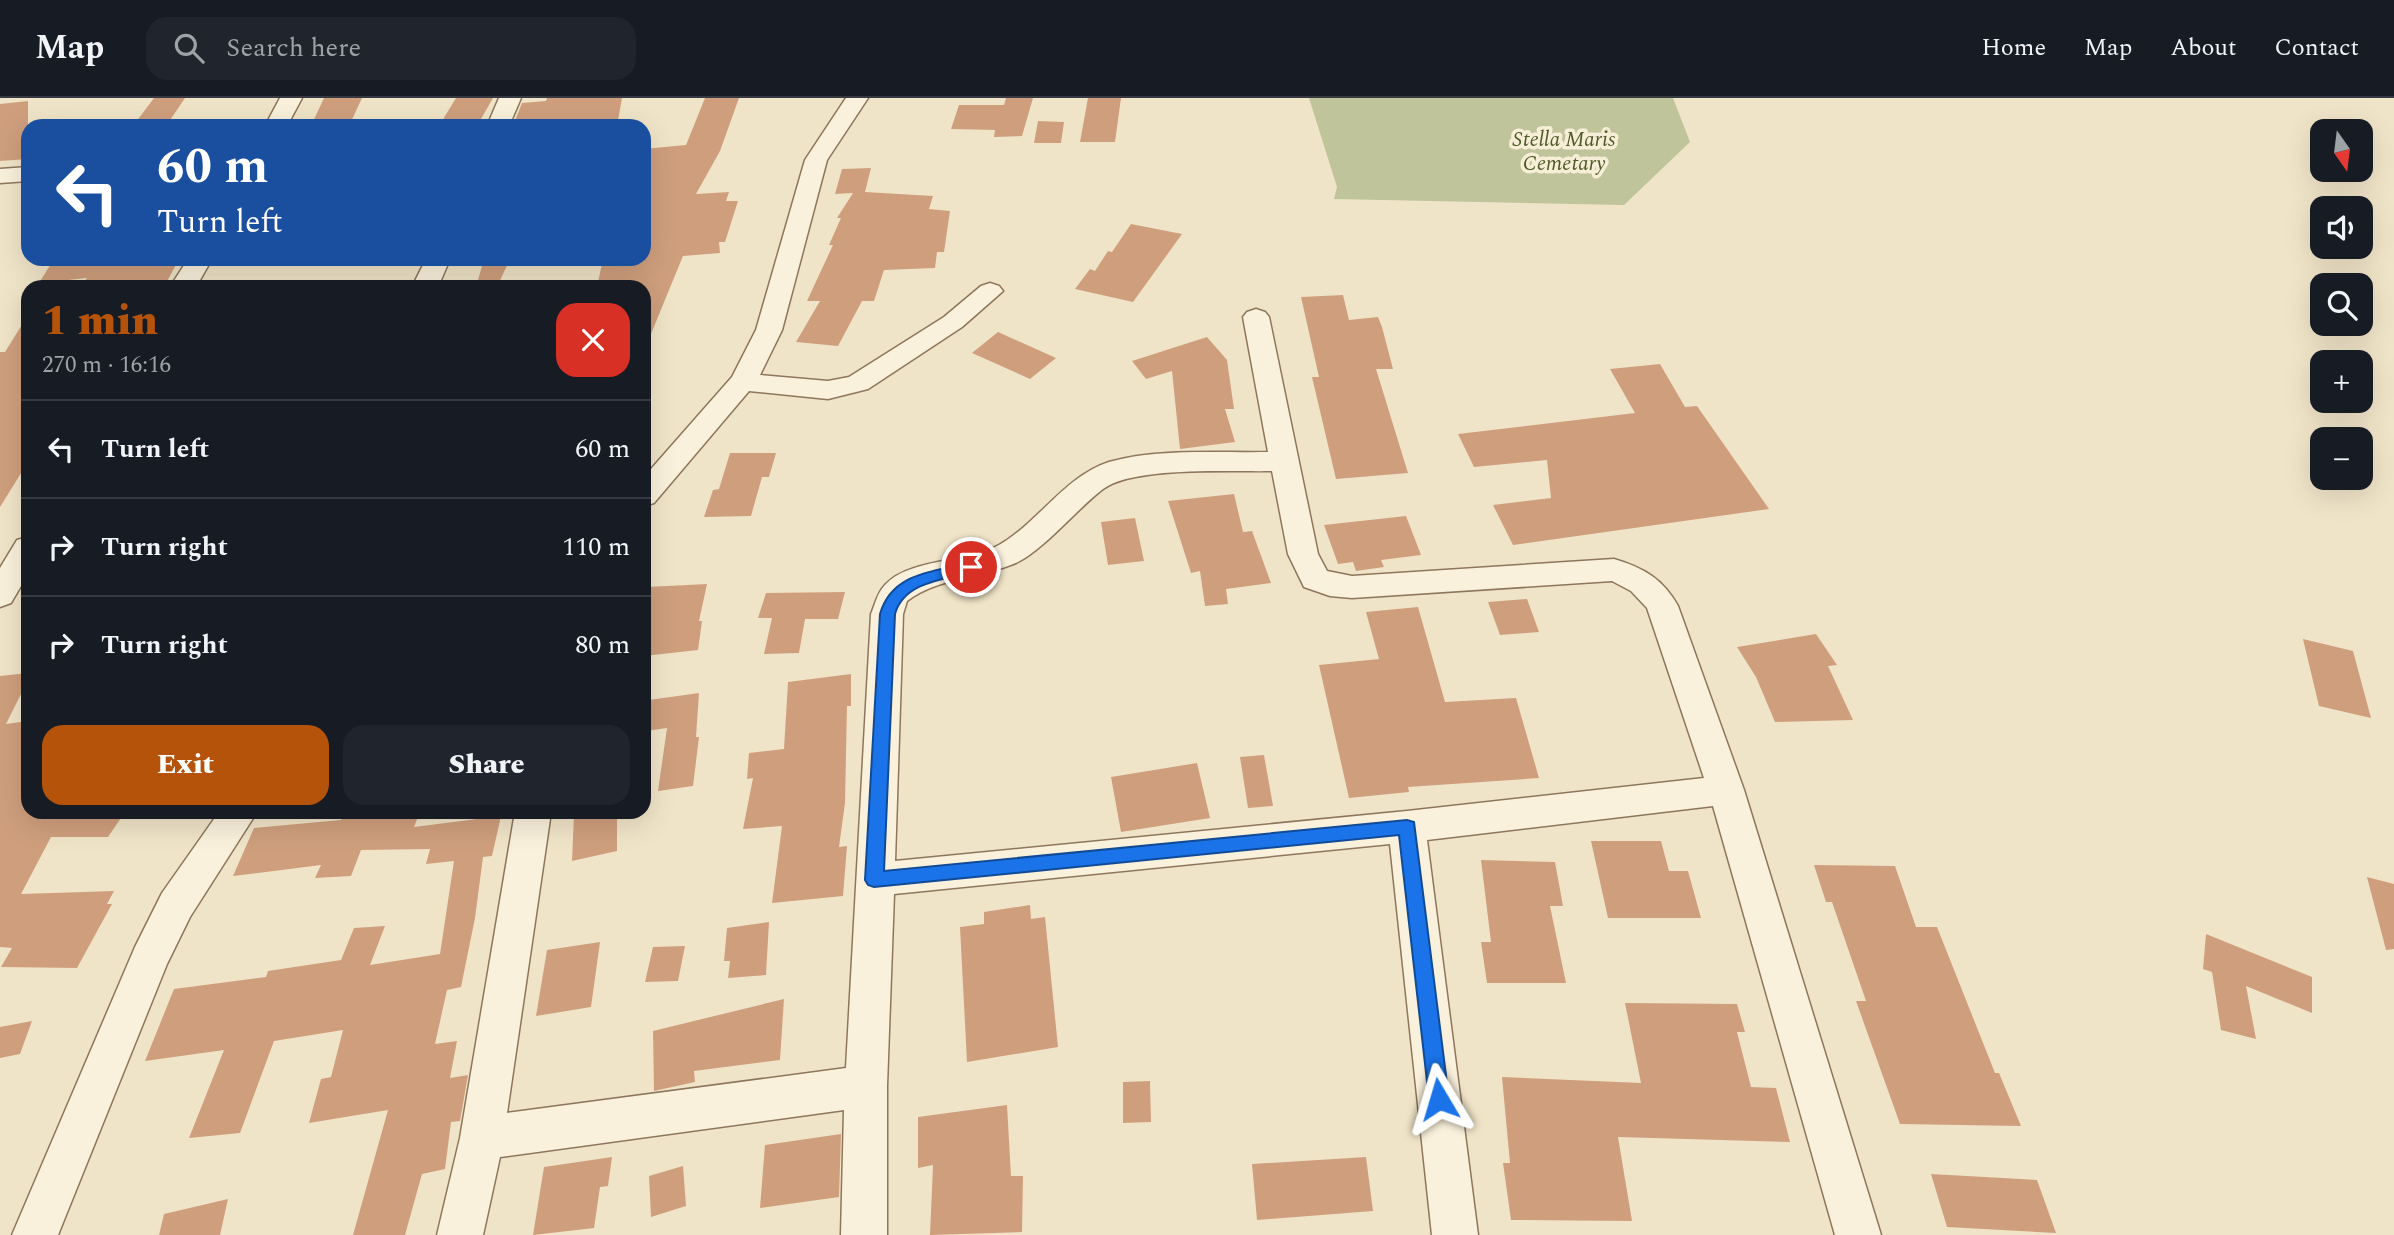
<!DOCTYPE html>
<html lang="en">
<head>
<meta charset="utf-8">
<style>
	:root { --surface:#171b24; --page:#20242c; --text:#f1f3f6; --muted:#9ea1a6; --line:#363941; --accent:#b45309 }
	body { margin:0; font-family:Spectral,serif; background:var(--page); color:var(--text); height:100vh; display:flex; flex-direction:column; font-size:26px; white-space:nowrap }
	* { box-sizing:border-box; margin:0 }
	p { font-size:23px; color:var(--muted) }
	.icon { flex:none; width:38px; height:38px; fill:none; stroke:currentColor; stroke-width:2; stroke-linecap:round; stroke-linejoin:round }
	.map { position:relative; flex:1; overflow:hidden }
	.details { position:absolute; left:21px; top:182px; width:630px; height:539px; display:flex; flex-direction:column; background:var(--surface); border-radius:21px; box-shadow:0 7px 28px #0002 }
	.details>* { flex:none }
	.top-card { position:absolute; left:21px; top:21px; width:630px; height:147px; border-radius:21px; box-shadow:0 7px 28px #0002; background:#1a4fa0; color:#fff; overflow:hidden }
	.needle { width:46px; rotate:166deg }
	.tools { position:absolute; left:2310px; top:21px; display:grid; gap:14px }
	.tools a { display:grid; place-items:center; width:63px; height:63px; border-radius:14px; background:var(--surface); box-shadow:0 7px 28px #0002; font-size:35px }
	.pin { position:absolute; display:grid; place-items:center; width:60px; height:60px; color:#fff; margin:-30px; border:4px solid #fff; border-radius:50%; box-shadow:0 2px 7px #0007 }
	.me { position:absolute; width:77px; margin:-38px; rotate:353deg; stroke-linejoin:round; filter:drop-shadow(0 0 5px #0008) }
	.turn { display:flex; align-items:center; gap:24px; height:147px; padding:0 21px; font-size:32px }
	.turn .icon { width:91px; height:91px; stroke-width:2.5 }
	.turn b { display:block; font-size:49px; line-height:60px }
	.round { display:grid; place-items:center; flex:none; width:74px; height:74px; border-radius:21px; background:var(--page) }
	.summary { display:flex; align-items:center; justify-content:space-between; height:119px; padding:0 21px }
	h1 { font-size:42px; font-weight:800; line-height:52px; color:var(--accent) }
	.action { display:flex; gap:14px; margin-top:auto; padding:14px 21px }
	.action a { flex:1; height:80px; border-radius:21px; background:var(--accent); color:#fff; font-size:28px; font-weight:800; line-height:80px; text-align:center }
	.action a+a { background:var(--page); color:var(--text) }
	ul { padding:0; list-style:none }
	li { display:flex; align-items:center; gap:21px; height:98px; padding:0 21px; border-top:2px solid var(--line) }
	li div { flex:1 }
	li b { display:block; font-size:26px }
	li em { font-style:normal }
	header { display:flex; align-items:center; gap:42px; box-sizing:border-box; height:98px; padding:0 35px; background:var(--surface); border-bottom:2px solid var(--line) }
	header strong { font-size:33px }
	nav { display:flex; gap:38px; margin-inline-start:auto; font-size:24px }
	.search { width:490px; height:63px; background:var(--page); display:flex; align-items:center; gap:18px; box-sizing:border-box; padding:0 24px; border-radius:21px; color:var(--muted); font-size:26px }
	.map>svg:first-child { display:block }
</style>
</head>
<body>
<header>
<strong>Map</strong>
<div class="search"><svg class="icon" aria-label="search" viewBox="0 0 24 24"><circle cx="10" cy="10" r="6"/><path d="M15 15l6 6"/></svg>Search here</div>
<nav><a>Home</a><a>Map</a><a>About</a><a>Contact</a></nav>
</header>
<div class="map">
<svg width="2394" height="1137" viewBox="0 0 2394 1137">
	<rect width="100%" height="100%" fill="#f0e4c8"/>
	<polygon fill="#bfc49a" points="1309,0 1673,0 1690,44 1624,107 1334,101 1337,89"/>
	<g fill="#cf9f7d">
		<polygon points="154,0 185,0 166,28 133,28"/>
		<polygon points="324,0 362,0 349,28 311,28"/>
		<polygon points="456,0 493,0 477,28 439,28"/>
		<polygon points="547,0 622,0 617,28 513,28 522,5 546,3"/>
		<polygon points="705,0 739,0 720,53 696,96 729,94 726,103 738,103 725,144 719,144 720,155 683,158 646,248 644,247 644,189 597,189 603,161 644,161 644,51 686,47"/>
		<polygon points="1006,0 1033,0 1022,38 994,39 995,32 951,31 959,7 1004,7"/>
		<polygon points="1088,0 1121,0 1115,44 1080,44"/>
		<polygon points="28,3 28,61 0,63 0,6"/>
		<polygon points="1038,23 1064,24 1061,45 1034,45"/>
		<polygon points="871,70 865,94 933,98 929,111 950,113 944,154 937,154 935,170 884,172 874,203 862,203 838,248 796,244 820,203 807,203 833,147 829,147 841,120 837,120 853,95 835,96 842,71"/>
		<polygon points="1131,126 1182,136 1133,204 1075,191 1090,171 1095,173 1108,153 1112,154"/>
		<polygon points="54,161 179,161 164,189 81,189 87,180 39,185"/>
		<polygon points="484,161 510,161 497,189 476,189"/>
		<polygon points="1343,197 1349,222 1378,219 1382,229 1393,271 1376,271 1408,375 1336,381 1312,279 1319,279 1301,199"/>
		<polygon points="28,217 28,364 0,409 0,254 5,254"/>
		<polygon points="998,234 1056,260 1030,281 972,255"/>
		<polygon points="1207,239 1227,262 1234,311 1225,311 1235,344 1180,351 1172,273 1146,281 1132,263"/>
		<polygon points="1660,266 1685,309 1697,308 1769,411 1513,447 1493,407 1551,400 1547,362 1474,369 1458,336 1635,315 1610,271"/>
		<polygon points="730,355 776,355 769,379 762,379 751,418 704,419 713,392 719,391"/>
		<polygon points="1234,396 1243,434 1252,433 1271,485 1226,491 1228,506 1205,508 1200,473 1191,475 1168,403"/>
		<polygon points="1406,418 1421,457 1381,462 1384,469 1356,473 1353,464 1338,466 1324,427"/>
		<polygon points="1135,420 1144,463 1108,467 1101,424"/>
		<polygon points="707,486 699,523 702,523 698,552 644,558 644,500 647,489"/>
		<polygon points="845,494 838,521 805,521 799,555 764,556 772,520 758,520 766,495"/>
		<polygon points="1527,501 1539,534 1500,537 1488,504"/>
		<polygon points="1418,509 1445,604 1516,600 1539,680 1408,689 1409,694 1349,700 1319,567 1379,561 1366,514"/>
		<polygon points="1816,536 1837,567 1828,568 1853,622 1775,624 1756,579 1737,549"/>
		<polygon points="2303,541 2353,553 2371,620 2319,608"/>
		<polygon points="28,575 28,582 6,626 28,623 28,714 125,714 108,739 51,739 21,796 114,793 107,806 112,806 77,870 1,869 12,850 0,849 0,578"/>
		<polygon points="851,576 851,608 847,608 845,705 839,749 847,748 843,798 772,805 782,728 743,731 753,680 747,681 749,655 784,651 788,584"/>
		<polygon points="699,595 696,639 699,639 693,688 658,693 667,630 646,633 649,602"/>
		<polygon points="1264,657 1273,708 1248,710 1240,659"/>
		<polygon points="1197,665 1210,720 1121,734 1111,679"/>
		<polygon points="586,714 617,714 617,753 572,763 574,717"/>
		<polygon points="379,715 378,718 419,716 414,729 501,718 492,758 483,759 475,820 461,889 447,892 435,946 457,943 450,980 468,977 460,1023 451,1024 445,1071 422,1076 405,1137 353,1137 388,1012 309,1025 321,981 331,979 343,932 274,943 240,1035 189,1040 224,952 145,963 174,891 266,879 268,873 341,862 354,830 385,828 370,867 440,856 454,763 426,766 430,751 361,752 351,778 315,780 321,767 233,778 254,730 341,722 343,717"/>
		<polygon points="1591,743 1661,743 1669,773 1688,773 1701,820 1608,820"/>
		<polygon points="1481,762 1555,764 1563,808 1550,808 1566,885 1487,885 1481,844 1491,844"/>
		<polygon points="1814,767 1895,768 1916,829 1937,829 1995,975 1999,975 2021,1028 1900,1026 1856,903 1866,903 1832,804 1826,804"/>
		<polygon points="2367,779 2394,786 2394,851 2386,852"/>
		<polygon points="1030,807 1031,821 1045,819 1058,949 967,964 960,829 984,826 984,814"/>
		<polygon points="769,824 766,877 728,880 730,863 724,863 727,830"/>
		<polygon points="2206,836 2312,879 2312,915 2246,888 2256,941 2221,932 2212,874 2203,871"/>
		<polygon points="600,844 591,909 536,918 547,852"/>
		<polygon points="685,848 678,883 645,884 653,849"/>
		<polygon points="784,901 780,962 694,973 695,984 654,993 653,933"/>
		<polygon points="1625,905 1737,906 1745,934 1737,934 1751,989 1776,990 1790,1044 1618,1039 1632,1123 1511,1122 1503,1065 1510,1065 1502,979 1641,985"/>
		<polygon points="32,923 20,956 0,960 0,929"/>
		<polygon points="1150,983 1151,1024 1123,1025 1123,984"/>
		<polygon points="1007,1007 1011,1078 1023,1078 1022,1134 930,1137 933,1067 918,1070 918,1019"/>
		<polygon points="841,1036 839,1099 760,1110 765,1047"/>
		<polygon points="612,1059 608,1088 600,1089 594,1130 533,1137 544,1069"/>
		<polygon points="1366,1059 1373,1113 1257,1122 1252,1066"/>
		<polygon points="683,1068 686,1108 651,1119 649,1078"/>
		<polygon points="1931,1076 2037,1082 2056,1135 1947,1129"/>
		<polygon points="228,1101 220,1137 159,1137 164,1116"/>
	</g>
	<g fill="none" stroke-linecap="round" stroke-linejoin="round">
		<defs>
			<g id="minor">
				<polygon points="280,0 302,0 287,28 265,28"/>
				<polygon points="499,0 521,0 509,28 487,28"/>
				<polygon points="846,0 868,0 827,62 782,232 760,277 828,283 849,279 944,219 981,188 990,185 999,188 1003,193 962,229 868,291 828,301 749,293 654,405 644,408 644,379 732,279 756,232 805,62"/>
				<polygon points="28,69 28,83 0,85 0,71"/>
				<polygon points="188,161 212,161 196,189 170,189"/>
				<polygon points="426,161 450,161 438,189 412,189"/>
				<path d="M 1256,211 L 1265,214 L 1269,219 L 1318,456 L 1327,473 L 1352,478 L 1614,461 C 1644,470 1663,481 1678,508 L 1744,692 L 1881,1137 L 1835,1137 L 1713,708 L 1427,742 L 1478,1137 L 1432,1137 L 1390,746 L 894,796 L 887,988 L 887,1137 L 841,1137 L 844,1012 L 500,1059 L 483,1137 L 437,1137 L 460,1040 L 515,714 L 551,714 L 507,1015 L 846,970 L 871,516 C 875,507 877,495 885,487 C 909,460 968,465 999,447 C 1039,424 1064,379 1109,364 C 1156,350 1219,355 1268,354 L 1243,219 L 1247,214 ZM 1272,373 L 1288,456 L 1304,489 L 1330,498 L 1352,500 L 1612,483 L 1631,493 L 1647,510 L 1704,680 L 1407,713 L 895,763 L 903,516 L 907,503 C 939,479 983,480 1018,464 C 1044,451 1078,410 1103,391 C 1134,368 1232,374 1272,373 Z"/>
				<polygon points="28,439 28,476 11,505 0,509 0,470 17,442"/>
				<polygon points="219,714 257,714 190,819 167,866 58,1137 12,1137 135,849 162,795"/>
			</g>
		</defs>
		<use href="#minor" stroke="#8d765c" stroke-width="3"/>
		<use href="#minor" fill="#faf1dc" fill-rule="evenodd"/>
	</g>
	<path fill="#1a73e8" stroke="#114b97" stroke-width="2" d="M 971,464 L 978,469 L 976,473 C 947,481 904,483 895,516 L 884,773 L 1407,722 L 1414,724 L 1449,1001 L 1446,1008 L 1439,1011 L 1432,1008 L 1429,1001 L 1399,737 L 874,789 L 868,787 L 865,782 L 880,516 C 892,474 934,474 971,464 Z"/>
	<g text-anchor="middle" stroke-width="7" stroke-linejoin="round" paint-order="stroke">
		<g font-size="21" font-style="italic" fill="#4d5a26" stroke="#f7eed8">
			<text x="1564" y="48">Stella Maris<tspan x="1564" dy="24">Cemetary</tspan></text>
		</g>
	</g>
</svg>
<div class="tools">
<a><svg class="needle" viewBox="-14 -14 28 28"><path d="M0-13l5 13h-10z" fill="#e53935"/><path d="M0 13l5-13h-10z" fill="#9ea1a6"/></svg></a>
<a><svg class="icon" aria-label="sound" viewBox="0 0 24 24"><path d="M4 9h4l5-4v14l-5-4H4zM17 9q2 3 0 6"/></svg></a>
<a><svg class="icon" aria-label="search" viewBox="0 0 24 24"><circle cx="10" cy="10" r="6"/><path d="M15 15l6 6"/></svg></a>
<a>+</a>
<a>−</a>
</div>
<div class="pin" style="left:971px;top:469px;background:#d93025"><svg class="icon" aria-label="arrive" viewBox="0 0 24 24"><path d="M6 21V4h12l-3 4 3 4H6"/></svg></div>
<svg class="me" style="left:1439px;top:1001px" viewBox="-20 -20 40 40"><path d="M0-17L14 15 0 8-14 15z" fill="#1a73e8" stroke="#fff" stroke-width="4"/></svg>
<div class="top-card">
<div class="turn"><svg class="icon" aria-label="left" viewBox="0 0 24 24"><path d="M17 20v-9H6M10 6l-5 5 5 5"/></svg><div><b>60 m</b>Turn left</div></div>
</div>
<section class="details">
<div class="summary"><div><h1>1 min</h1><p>270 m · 16:16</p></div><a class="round" style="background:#d93025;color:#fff"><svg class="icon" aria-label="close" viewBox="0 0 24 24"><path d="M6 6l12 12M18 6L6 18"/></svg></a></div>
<ul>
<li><svg class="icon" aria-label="left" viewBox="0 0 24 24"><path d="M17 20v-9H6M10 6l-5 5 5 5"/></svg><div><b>Turn left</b></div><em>60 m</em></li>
<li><svg class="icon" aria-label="right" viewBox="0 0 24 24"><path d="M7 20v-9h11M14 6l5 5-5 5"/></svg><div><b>Turn right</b></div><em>110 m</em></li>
<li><svg class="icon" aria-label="right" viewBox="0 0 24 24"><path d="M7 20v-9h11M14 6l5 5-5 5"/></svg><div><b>Turn right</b></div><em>80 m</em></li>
</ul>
<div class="action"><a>Exit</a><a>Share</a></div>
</section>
</div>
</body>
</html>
